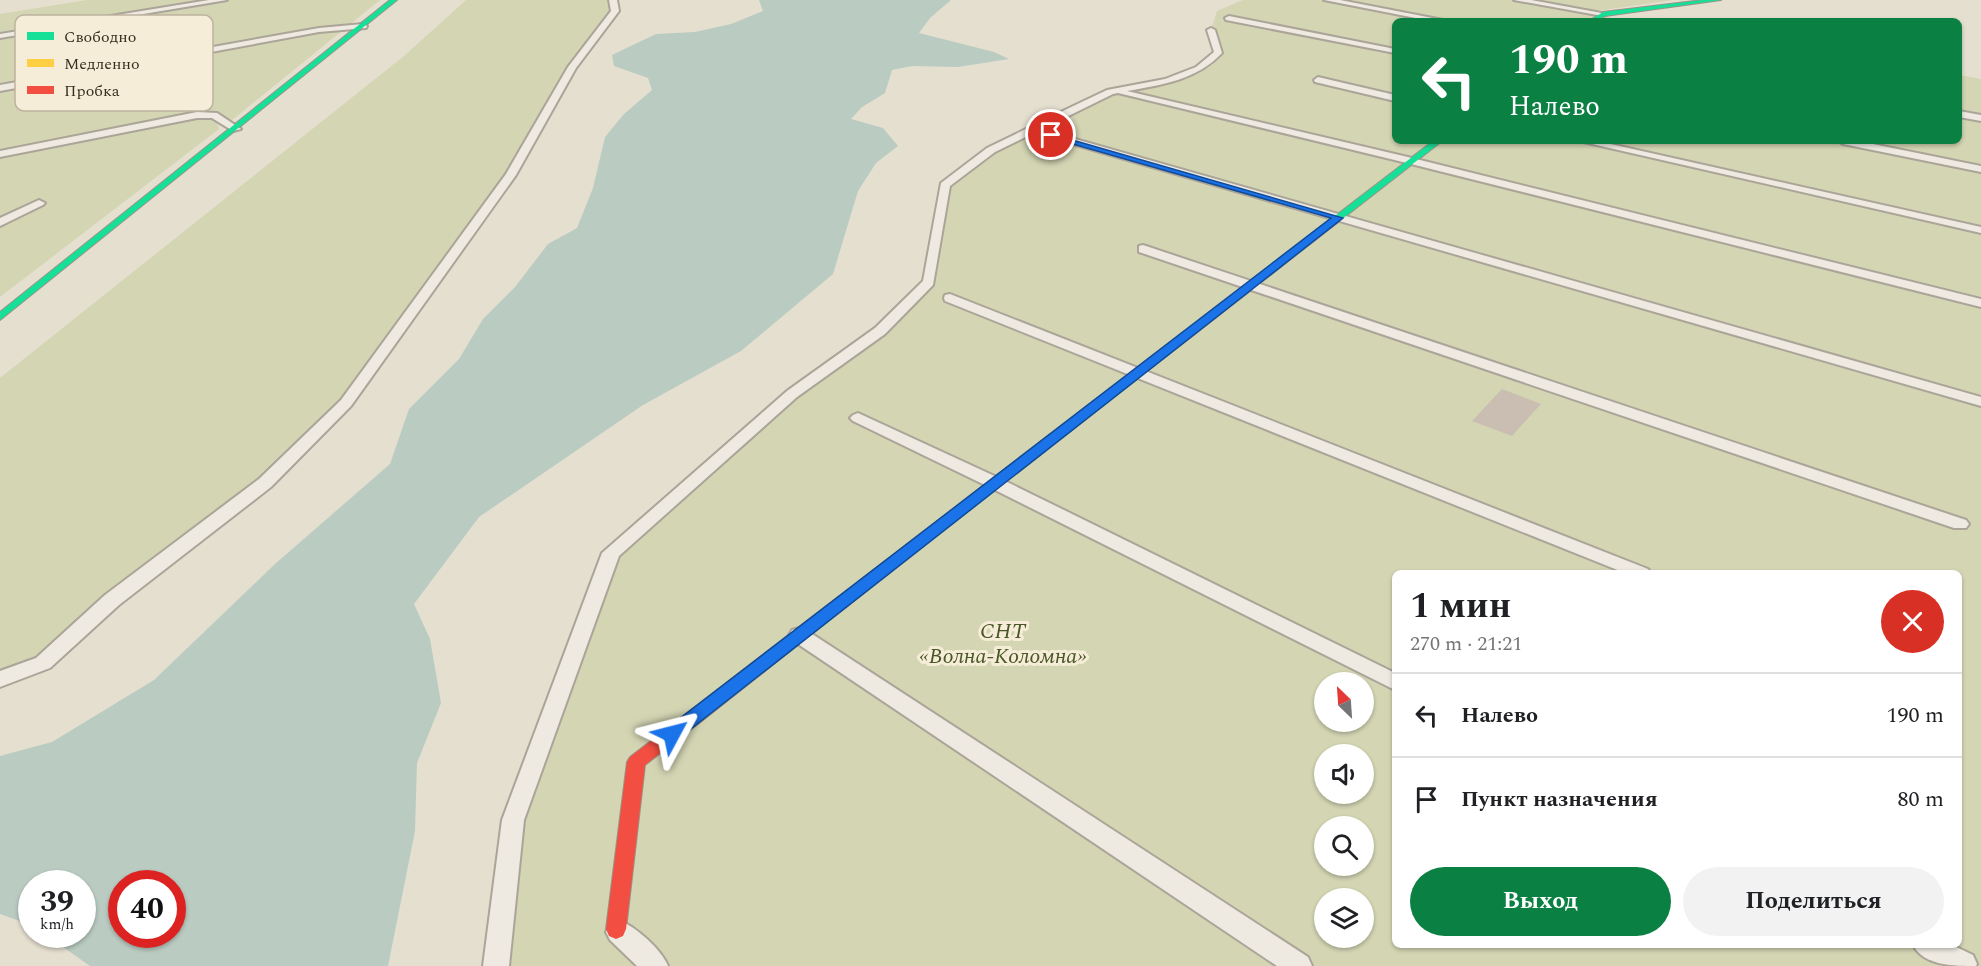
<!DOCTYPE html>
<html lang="ru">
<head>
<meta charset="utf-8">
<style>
	:root { --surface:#fff; --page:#f2f2f2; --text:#202124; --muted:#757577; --line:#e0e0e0; --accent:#0b8043 }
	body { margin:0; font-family:Spectral,serif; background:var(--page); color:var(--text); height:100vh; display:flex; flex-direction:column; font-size:22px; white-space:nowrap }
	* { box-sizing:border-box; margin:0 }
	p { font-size:20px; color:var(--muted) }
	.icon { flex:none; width:33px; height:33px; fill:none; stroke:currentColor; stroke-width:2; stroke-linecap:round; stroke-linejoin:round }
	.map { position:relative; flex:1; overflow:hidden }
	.sheet { position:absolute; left:1392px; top:570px; width:570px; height:378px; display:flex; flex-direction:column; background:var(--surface); border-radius:9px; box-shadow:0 2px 4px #0004 }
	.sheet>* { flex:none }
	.top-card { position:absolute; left:1392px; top:18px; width:570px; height:126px; border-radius:9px; box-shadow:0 2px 4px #0004; background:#0b8043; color:#fff; overflow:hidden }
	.needle { width:39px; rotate:335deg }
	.tools { position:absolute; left:1314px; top:672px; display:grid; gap:12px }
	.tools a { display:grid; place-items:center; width:60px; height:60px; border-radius:50%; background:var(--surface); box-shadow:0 2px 4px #0004; font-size:30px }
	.speed { position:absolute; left:18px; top:870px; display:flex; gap:12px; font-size:30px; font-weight:700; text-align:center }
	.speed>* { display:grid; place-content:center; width:78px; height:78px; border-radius:50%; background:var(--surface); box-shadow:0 2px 4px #0004; line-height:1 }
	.speed small { font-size:15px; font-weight:400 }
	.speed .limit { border:9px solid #d22; background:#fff; color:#111 }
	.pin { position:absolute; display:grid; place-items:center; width:51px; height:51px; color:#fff; margin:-26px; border:3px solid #fff; border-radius:50%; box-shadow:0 2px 6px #0007 }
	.me { position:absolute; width:66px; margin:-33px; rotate:52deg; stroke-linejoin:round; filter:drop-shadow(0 0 4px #0008) }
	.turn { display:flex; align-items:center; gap:21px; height:126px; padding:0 18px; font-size:27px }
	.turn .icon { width:78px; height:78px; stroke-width:2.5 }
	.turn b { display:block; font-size:42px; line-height:51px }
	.round { display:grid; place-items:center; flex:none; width:63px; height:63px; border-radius:32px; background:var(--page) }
	.head { display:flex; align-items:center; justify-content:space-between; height:102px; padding:0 18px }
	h1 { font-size:36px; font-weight:700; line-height:45px }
	.button { display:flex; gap:12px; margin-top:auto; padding:12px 18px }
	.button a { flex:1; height:69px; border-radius:36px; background:var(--accent); color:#fff; font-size:24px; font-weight:700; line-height:69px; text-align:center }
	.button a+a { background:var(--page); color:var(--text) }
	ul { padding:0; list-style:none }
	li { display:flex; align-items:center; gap:18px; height:84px; padding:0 18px; border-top:2px solid var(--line) }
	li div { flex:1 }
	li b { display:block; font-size:22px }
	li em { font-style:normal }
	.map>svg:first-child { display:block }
</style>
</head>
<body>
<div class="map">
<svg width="1981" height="966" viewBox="0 0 1981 966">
	<rect width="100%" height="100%" fill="#e5dfd0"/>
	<g fill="#d3d5b3" fill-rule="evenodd">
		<polygon points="87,0 380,0 232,120 217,123 219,129 0,297 0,14"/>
		<polygon points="466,0 613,0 615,11 572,67 511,175 346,403 265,483 43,663 0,679 0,378 404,56"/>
		<path d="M 1243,0 L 1673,0 L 1590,12 L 1606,17 L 1630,21 L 1395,21 L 1395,141 L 1959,141 L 1959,75 L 1981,79 L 1981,966 L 496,966 L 513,820 L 611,553 L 792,394 L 880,331 L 929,282 L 945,185 L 991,150 L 1110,92 L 1167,81 L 1199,69 L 1218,53 L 1211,30 L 1217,11 ZM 1395,573 L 1959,573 L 1959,945 L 1395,945 ZM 1324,682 L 1364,682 L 1364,722 L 1324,722 ZM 1324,754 L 1364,754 L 1364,794 L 1324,794 ZM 1324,826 L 1364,826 L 1364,866 L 1324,866 ZM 1324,898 L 1364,898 L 1364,938 L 1324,938 Z"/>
	</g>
	<path fill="#bacbc1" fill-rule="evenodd" d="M 759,0 L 951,0 L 930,18 L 919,33 L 994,52 L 1009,59 L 958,67 L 912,66 L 892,70 L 885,93 L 862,107 L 851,119 L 883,128 L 898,146 L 876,163 L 858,191 L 833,274 L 741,351 L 643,405 L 479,517 L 414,604 L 430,639 L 441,703 L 417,763 L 415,831 L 388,966 L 90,966 L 46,935 L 82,934 L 82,884 L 32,884 L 31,925 L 0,914 L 0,756 L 52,742 L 154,680 L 275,564 L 390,464 L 409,409 L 459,359 L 483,319 L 515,287 L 548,244 L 577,228 L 593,188 L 605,137 L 624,114 L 652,90 L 648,78 L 614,66 L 612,55 L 656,34 L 695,32 L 731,24 L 763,11 ZM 122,884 L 172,884 L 172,934 L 122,934 Z"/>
	<polygon fill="#c9beb1" points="1502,389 1541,404 1512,436 1472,421"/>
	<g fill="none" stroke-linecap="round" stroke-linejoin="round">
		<defs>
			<g id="lane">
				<polygon points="209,0 227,0 0,38 0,34"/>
				<polygon points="609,0 617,0 619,11 576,68 516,175 351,406 271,487 119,605 50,668 0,687 0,671 36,658 105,595 259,479 341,400 506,174 568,67 611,11"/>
				<polygon points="1324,0 1340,0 1448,21 1431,21"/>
				<polygon points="1514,0 1531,0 1607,14 1603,16"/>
				<polygon points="1229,16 1395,49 1395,53 1226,20 1225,18"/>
				<polygon points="363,24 367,26 366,28 319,32 0,91 0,85 319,28"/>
				<path d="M 1211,28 L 1215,30 L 1222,53 C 1197,80 1161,85 1127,91 L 1412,158 L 1981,299 L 1981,307 L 1411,164 L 1118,93 L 1113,94 L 995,152 L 950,186 L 933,285 L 885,334 L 797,397 L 619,556 L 524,820 L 509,966 L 483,966 L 502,820 L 602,553 L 787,391 L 875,328 L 923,281 L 941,183 L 987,148 L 1067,109 L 1107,90 L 1165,79 L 1196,67 L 1214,52 L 1207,30 Z"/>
				<polygon points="1318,77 1395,95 1395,101 1315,82 1314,80"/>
				<polygon points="1959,111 1981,115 1981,121 1959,117"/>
				<polygon points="197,112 217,113 241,129 233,131 212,118 197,118 0,157 0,151"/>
				<polygon points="1048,133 1054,133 1981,397 1981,406 1048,137"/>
				<polygon points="1579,141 1597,141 1981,227 1981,233"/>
				<polygon points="1838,141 1858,141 1981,166 1981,172 1843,144"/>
				<polygon points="39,200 45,203 43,205 0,226 0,218"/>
				<polygon points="1143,245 1966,520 1969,524 1966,528 1954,528 1139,252 1139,246"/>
				<polygon points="950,294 1648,569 1651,573 1625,573 945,301 944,298 945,295"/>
				<polygon points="858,413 1001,479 1395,673 1395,690 989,487 853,421 850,418 853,415"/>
				<polygon points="799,628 806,630 1308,957 1312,966 1277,966 792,640 789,635 792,630"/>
				<path d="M 619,920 C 636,927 661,949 668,966 L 637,966 L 610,940 L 606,932 L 610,924 Z"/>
				<path d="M 1913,945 L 1952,945 L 1973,955 L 1977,964 L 1976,966 C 1954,966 1924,966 1913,945 Z"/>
			</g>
			<g id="fast">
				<polygon points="390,0 397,0 0,320 0,312"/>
				<polygon points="1703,0 1721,0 1605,16 1596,21 1589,21 1603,12"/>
				<polygon points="1433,141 1442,141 928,542 918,542 916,539 918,536"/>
			</g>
			<polygon id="slow" points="923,534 928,536 930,539 928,542 703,720 697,722 691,720 688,715 691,710 918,536"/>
			<polygon id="jam" points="697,708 703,710 706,715 703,720 645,765 626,929 623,936 616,939 609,936 606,929 627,762 630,757 691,710"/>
		</defs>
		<use href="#lane" stroke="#aba498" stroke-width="4"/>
		<use href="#fast" stroke="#9a9488" stroke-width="2"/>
		<use href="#slow" stroke="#9a9488" stroke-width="2"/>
		<use href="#jam" stroke="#9a9488" stroke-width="2"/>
		<use href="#lane" fill="#eeeae1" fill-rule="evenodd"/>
		<use href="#fast" fill="#16e098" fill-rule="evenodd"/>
		<use href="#slow" fill="#ffcf43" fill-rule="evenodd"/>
		<use href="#jam" fill="#f24e42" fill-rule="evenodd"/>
	</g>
	<polygon fill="#1a73e8" stroke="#114b97" stroke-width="1.5" points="1048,133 1343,218 678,739 672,741 666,739 663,734 666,729 1331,218 1048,137"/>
	<g text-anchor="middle" stroke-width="6" stroke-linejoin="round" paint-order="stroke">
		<g font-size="22" font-style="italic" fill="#495627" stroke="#f5edd7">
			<text x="1003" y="638">СНТ<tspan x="1003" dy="25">«Волна-Коломна»</tspan></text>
		</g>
	</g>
	<rect x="15" y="15" width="198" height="96" rx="9" fill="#f5edd7" stroke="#bdb3a0" stroke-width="1.5"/>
	<rect x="27" y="32" width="27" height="8" fill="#16e098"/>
	<rect x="27" y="59" width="27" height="8" fill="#ffcf43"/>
	<rect x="27" y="86" width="27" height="8" fill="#f24e42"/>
	<g font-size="16" fill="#3a2d20">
		<text x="64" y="42">Свободно</text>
		<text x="64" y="69">Медленно</text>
		<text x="64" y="96">Пробка</text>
	</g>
</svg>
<div class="tools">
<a><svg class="needle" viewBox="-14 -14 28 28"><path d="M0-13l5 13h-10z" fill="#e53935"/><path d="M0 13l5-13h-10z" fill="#757577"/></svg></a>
<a><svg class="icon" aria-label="sound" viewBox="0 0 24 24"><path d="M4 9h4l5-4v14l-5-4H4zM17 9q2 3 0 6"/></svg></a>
<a><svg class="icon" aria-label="search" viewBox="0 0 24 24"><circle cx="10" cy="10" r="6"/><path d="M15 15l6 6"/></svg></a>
<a><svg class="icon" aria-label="layers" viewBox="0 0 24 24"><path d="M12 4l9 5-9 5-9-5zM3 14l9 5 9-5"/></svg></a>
</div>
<div class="speed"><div>39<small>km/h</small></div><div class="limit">40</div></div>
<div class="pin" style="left:1051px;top:135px;background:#d93025"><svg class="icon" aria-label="arrive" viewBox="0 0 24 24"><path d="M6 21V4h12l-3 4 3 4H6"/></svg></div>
<svg class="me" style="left:672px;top:734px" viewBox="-20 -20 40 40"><path d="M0-17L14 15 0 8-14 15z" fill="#1a73e8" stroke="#fff" stroke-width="4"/></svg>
<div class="top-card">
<div class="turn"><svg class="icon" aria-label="left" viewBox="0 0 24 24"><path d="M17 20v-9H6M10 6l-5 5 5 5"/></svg><div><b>190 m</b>Налево</div></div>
</div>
<section class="sheet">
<div class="head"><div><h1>1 мин</h1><p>270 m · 21:21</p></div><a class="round" style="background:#d93025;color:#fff"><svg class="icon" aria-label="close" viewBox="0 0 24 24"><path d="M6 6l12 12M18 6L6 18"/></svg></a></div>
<ul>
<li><svg class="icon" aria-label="left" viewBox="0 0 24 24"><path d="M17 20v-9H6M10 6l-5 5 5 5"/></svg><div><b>Налево</b></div><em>190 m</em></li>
<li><svg class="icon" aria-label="arrive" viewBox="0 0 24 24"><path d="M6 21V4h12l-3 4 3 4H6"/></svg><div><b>Пункт назначения</b></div><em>80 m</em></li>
</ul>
<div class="button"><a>Выход</a><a>Поделиться</a></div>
</section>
</div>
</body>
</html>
